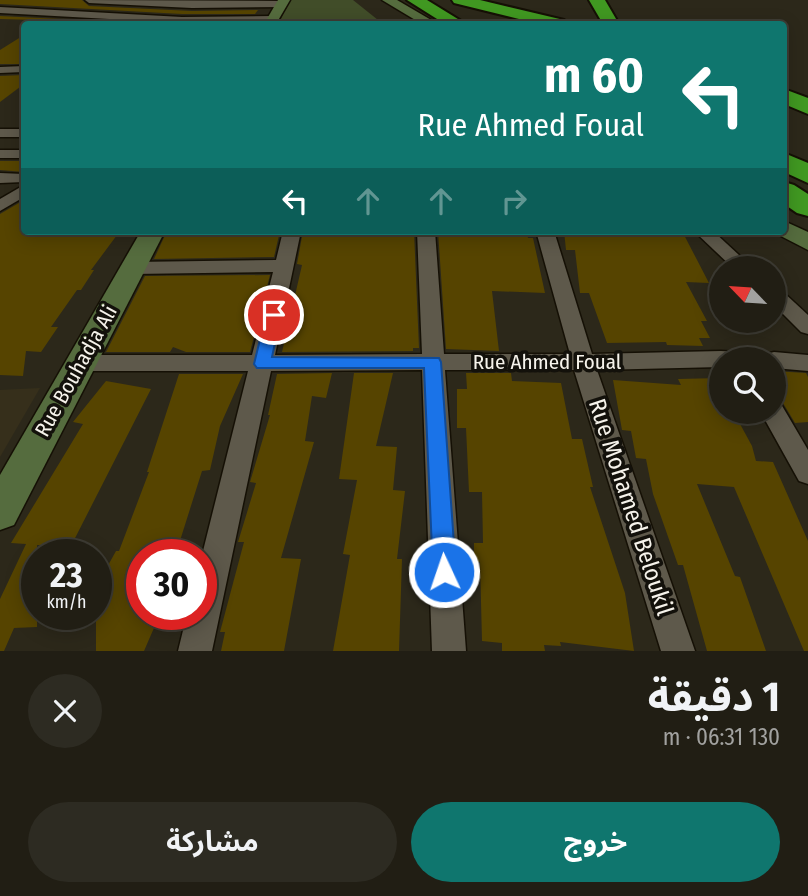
<!DOCTYPE html>
<html lang="ar">
<head>
<meta charset="utf-8">
<style>
	:root { --surface:#211e14; --page:#2d2b22; --text:#f1f3f6; --muted:#a2a2a0; --line:#3e3c34; --accent:#0f766e }
	body { margin:0; font-family:"Fira Sans Condensed","Noto Sans Arabic",sans-serif; background:var(--page); color:var(--text); direction:rtl; height:100vh; display:flex; flex-direction:column; font-size:26px; white-space:nowrap }
	* { box-sizing:border-box; margin:0 }
	p { font-size:23px; color:var(--muted) }
	.icon { flex:none; width:38px; height:38px; fill:none; stroke:currentColor; stroke-width:2; stroke-linecap:round; stroke-linejoin:round }
	.map { position:relative; height:651px; overflow:hidden; direction:ltr }
	.side { display:flex; flex-direction:column; background:var(--surface); flex:1 }
	.side>* { flex:none }
	.top-card { position:absolute; left:21px; top:21px; width:766px; height:214px; border-radius:7px; box-shadow:0 4px 18px #0003,0 0 0 2px var(--line); direction:rtl; background:#0f766e; color:#fff; overflow:hidden }
	.needle { width:46px; rotate:295deg }
	.fabs { position:absolute; left:709px; top:256px; display:grid; gap:14px }
	.fabs a { display:grid; place-items:center; width:77px; height:77px; border-radius:50%; background:var(--surface); box-shadow:0 4px 18px #0003,0 0 0 2px var(--line); font-size:35px }
	.speed { position:absolute; left:21px; top:539px; display:flex; gap:14px; font-size:35px; font-weight:700; text-align:center }
	.speed>* { display:grid; place-content:center; width:91px; height:91px; border-radius:50%; background:var(--surface); box-shadow:0 4px 18px #0003,0 0 0 2px var(--line); line-height:1 }
	.speed small { font-size:18px; font-weight:400 }
	.speed .limit { border:10px solid #d22; background:#fff; color:#111 }
	.pin { position:absolute; display:grid; place-items:center; width:60px; height:60px; color:#fff; margin:-30px; border:4px solid #fff; border-radius:50%; box-shadow:0 2px 7px #0007 }
	.me { position:absolute; width:77px; margin:-38px; rotate:357deg; stroke-linejoin:round; filter:drop-shadow(0 0 5px #0008) }
	.turn { display:flex; align-items:center; gap:24px; height:147px; padding:0 28px; font-size:32px }
	.turn .icon { width:91px; height:91px; stroke-width:2.5 }
	.turn b { display:block; font-size:49px; line-height:60px }
	.lanes { display:flex; align-items:center; height:66px; padding:0 28px; background:#0003; justify-content:center; gap:35px; direction:ltr }
	.lanes .off { opacity:.35 }
	.round { display:grid; place-items:center; flex:none; width:74px; height:74px; border-radius:37px; background:var(--page) }
	.summary { display:flex; align-items:center; justify-content:space-between; height:119px; padding:0 28px }
	h1 { font-size:42px; font-weight:700; line-height:52px }
	.cta { display:flex; gap:14px; margin-top:auto; padding:14px 28px }
	.cta a { flex:1; height:80px; border-radius:42px; background:var(--accent); color:#fff; font-size:28px; font-weight:700; line-height:80px; text-align:center }
	.cta a+a { background:var(--page); color:var(--text) }
	.map>svg:first-child { display:block }
</style>
</head>
<body>
<div class="map">
<svg width="808" height="651" viewBox="0 0 808 651">
	<rect width="100%" height="100%" fill="#2c281a"/>
	<polygon fill="#362f1b" points="40,388 0,457 0,390"/>
	<polygon fill="#414d29" points="290,0 353,0 378,20 279,23"/>
	<g fill="#564400">
		<polygon points="0,0 82,0 89,6 192,11 258,10 255,14 182,14 0,4"/>
		<polygon points="0,16 161,24 26,24 36,20 0,19"/>
		<polygon points="24,35 24,64 0,64 0,50"/>
		<polygon points="24,75 24,84 0,102 0,76"/>
		<polygon points="24,161 24,172 0,170 0,161"/>
		<polygon points="24,200 24,231 120,231 91,270 94,270 81,290 77,290 51,327 58,327 41,352 26,351 23,376 0,375 0,214"/>
		<polygon points="167,231 280,231 274,257 154,259"/>
		<polygon points="303,231 414,231 419,348 413,348 413,351 282,352 302,265 297,264"/>
		<polygon points="438,231 527,231 528,238 533,238 545,293 492,291 499,351 446,349"/>
		<polygon points="564,231 682,231 709,283 686,282 707,321 701,321 710,338 699,338 703,346 667,345 666,342 607,343 589,293 580,293 575,250 566,250"/>
		<polygon points="270,275 250,352 186,352 173,347 170,352 106,352 145,276"/>
		<polygon points="774,371 806,373 808,377 808,422 795,423 783,403 776,400 774,396"/>
		<polygon points="332,373 326,398 312,396 305,441 314,442 281,558 301,559 284,651 221,651 225,632 220,632 244,542 238,542 256,483 250,482 270,415 268,415 277,374"/>
		<polygon points="354,373 393,373 376,446 397,447 393,490 405,491 397,559 402,559 399,651 333,651 350,555 343,554 357,480 339,479"/>
		<polygon points="466,373 511,373 512,381 561,383 572,439 582,439 593,487 590,487 625,593 634,651 560,642 561,646 544,645 545,651 502,651 502,643 482,641 480,562 474,562 474,543 483,543 482,492 469,492 466,428 457,428 457,389 467,389"/>
		<polygon points="179,374 243,374 220,426 210,470 202,471 178,547 142,547 142,614 160,614 144,651 96,651 96,587 116,551 119,551 149,472 147,472"/>
		<polygon points="721,378 721,411 733,411 752,446 756,461 773,462 808,541 808,651 804,651 734,487 697,484 735,576 740,577 766,651 707,651 683,565 678,565 653,494 646,459 636,458 631,431 622,430 613,380 681,385 678,379"/>
		<polygon points="106,381 151,389 71,546 37,545 37,627 14,628 4,651 0,651 0,599 26,544 11,543 83,424 73,422"/>
	</g>
	<g fill="none" stroke-linecap="round" stroke-linejoin="round">
		<defs>
			<g id="minor">
				<polygon points="85,0 282,1 286,4 282,7 192,8 89,3"/>
				<polygon points="0,7 182,17 272,16 277,19 272,22 182,23 0,13"/>
				<polygon points="24,66 24,72 0,73 0,67"/>
				<rect x="0" y="129" width="24" height="8"/>
				<rect x="0" y="150" width="24" height="8"/>
				<polygon points="0,173 24,174 24,182 0,183"/>
				<polygon points="24,185 24,197 0,211 0,199"/>
				<polygon points="283,231 301,231 275,355 422,354 417,231 435,231 444,354 570,354 536,231 554,231 592,354 721,351 755,353 758,359 721,359 721,367 597,370 695,651 661,651 574,370 445,370 466,651 432,651 422,370 271,371 212,651 178,651 187,614 201,614 201,559 248,371 79,371 71,369 68,363 71,357 79,355 252,355 273,272 133,274 124,268 133,262 276,260"/>
				<polygon points="694,231 713,231 753,268 733,268"/>
				<polygon points="774,288 781,290 808,315 808,334 801,332 774,305"/>
				<polygon points="774,352 808,355 808,371 774,368 774,359 764,359 766,354"/>
				<polygon points="774,402 781,404 808,450 808,484 799,481 760,411 774,411"/>
			</g>
			<g id="secondary">
				<polygon points="278,0 290,0 276,24 264,24"/>
				<polygon points="382,0 397,0 438,24 422,24"/>
				<polygon points="784,221 808,232 808,250 775,233 774,231 784,231"/>
				<polygon points="141,231 165,231 14,525 0,530 0,475"/>
			</g>
			<g id="motorway">
				<polygon points="407,0 427,0 466,24 445,24"/>
				<polygon points="452,0 480,0 564,20 567,24 539,24 454,3"/>
				<polygon points="589,0 605,0 619,24 603,24"/>
				<polygon points="784,89 808,98 808,114 784,104"/>
				<polygon points="784,153 808,163 808,183 784,172"/>
				<polygon points="784,182 794,185 808,194 808,216 797,213 784,204"/>
			</g>
		</defs>
		<use href="#minor" stroke="#151005" stroke-width="3"/>
		<use href="#secondary" stroke="#151005" stroke-width="3"/>
		<use href="#motorway" stroke="#151005" stroke-width="4"/>
		<use href="#minor" fill="#5e594b" fill-rule="evenodd"/>
		<use href="#secondary" fill="#556c3e" fill-rule="evenodd"/>
		<use href="#motorway" fill="#409821" fill-rule="evenodd"/>
	</g>
	<polygon fill="#1a73e8" stroke="#114b97" stroke-width="2" points="274,310 281,315 272,357 439,358 441,362 456,572 452,580 444,583 436,580 433,572 424,368 257,368 254,364 266,315"/>
	<g text-anchor="middle" stroke-width="7" stroke-linejoin="round" paint-order="stroke">
		<g font-size="21" fill="#f6f3eb" stroke="#13110b">
			<text x="547" y="369">Rue Ahmed Foual</text>
			<text transform="translate(76 371) rotate(-61)" y="7">Rue Bouhadja Ali</text>
		</g>
		<g font-size="24" fill="#f6f3eb" stroke="#13110b">
			<text transform="translate(631 507) rotate(72)" y="8">Rue Mohamed Beloukil</text>
		</g>
	</g>
</svg>
<div class="fabs">
<a><svg class="needle" viewBox="-14 -14 28 28"><path d="M0-13l5 13h-10z" fill="#e53935"/><path d="M0 13l5-13h-10z" fill="#a2a2a0"/></svg></a>
<a><svg class="icon" aria-label="search" viewBox="0 0 24 24"><circle cx="10" cy="10" r="6"/><path d="M15 15l6 6"/></svg></a>
</div>
<div class="speed"><div>23<small>km/h</small></div><div class="limit">30</div></div>
<div class="pin" style="left:274px;top:315px;background:#d93025"><svg class="icon" aria-label="arrive" viewBox="0 0 24 24"><path d="M6 21V4h12l-3 4 3 4H6"/></svg></div>
<svg class="me" style="left:444px;top:572px" viewBox="-20 -20 40 40"><circle r="17" fill="#1a73e8" stroke="#fff" stroke-width="3"/><path d="M0-11L8 9 0 5-8 9z" fill="#fff"/></svg>
<div class="top-card">
<div class="turn"><svg class="icon" aria-label="left" viewBox="0 0 24 24"><path d="M17 20v-9H6M10 6l-5 5 5 5"/></svg><div><b>60 m</b>Rue Ahmed Foual</div></div>
<div class="lanes"><svg class="icon" aria-label="left" viewBox="0 0 24 24"><path d="M17 20v-9H6M10 6l-5 5 5 5"/></svg><svg class="icon off" aria-label="ahead" viewBox="0 0 24 24"><path d="M12 20V5M6 11l6-6 6 6"/></svg><svg class="icon off" aria-label="ahead" viewBox="0 0 24 24"><path d="M12 20V5M6 11l6-6 6 6"/></svg><svg class="icon off" aria-label="right" viewBox="0 0 24 24"><path d="M7 20v-9h11M14 6l5 5-5 5"/></svg></div>
</div>
</div>
<section class="side">
<div class="summary"><div><h1>1 دقيقة</h1><p>130 m · 06:31</p></div><a class="round"><svg class="icon" aria-label="close" viewBox="0 0 24 24"><path d="M6 6l12 12M18 6L6 18"/></svg></a></div>
<div class="cta"><a>خروج</a><a>مشاركة</a></div>
</section>
</body>
</html>
